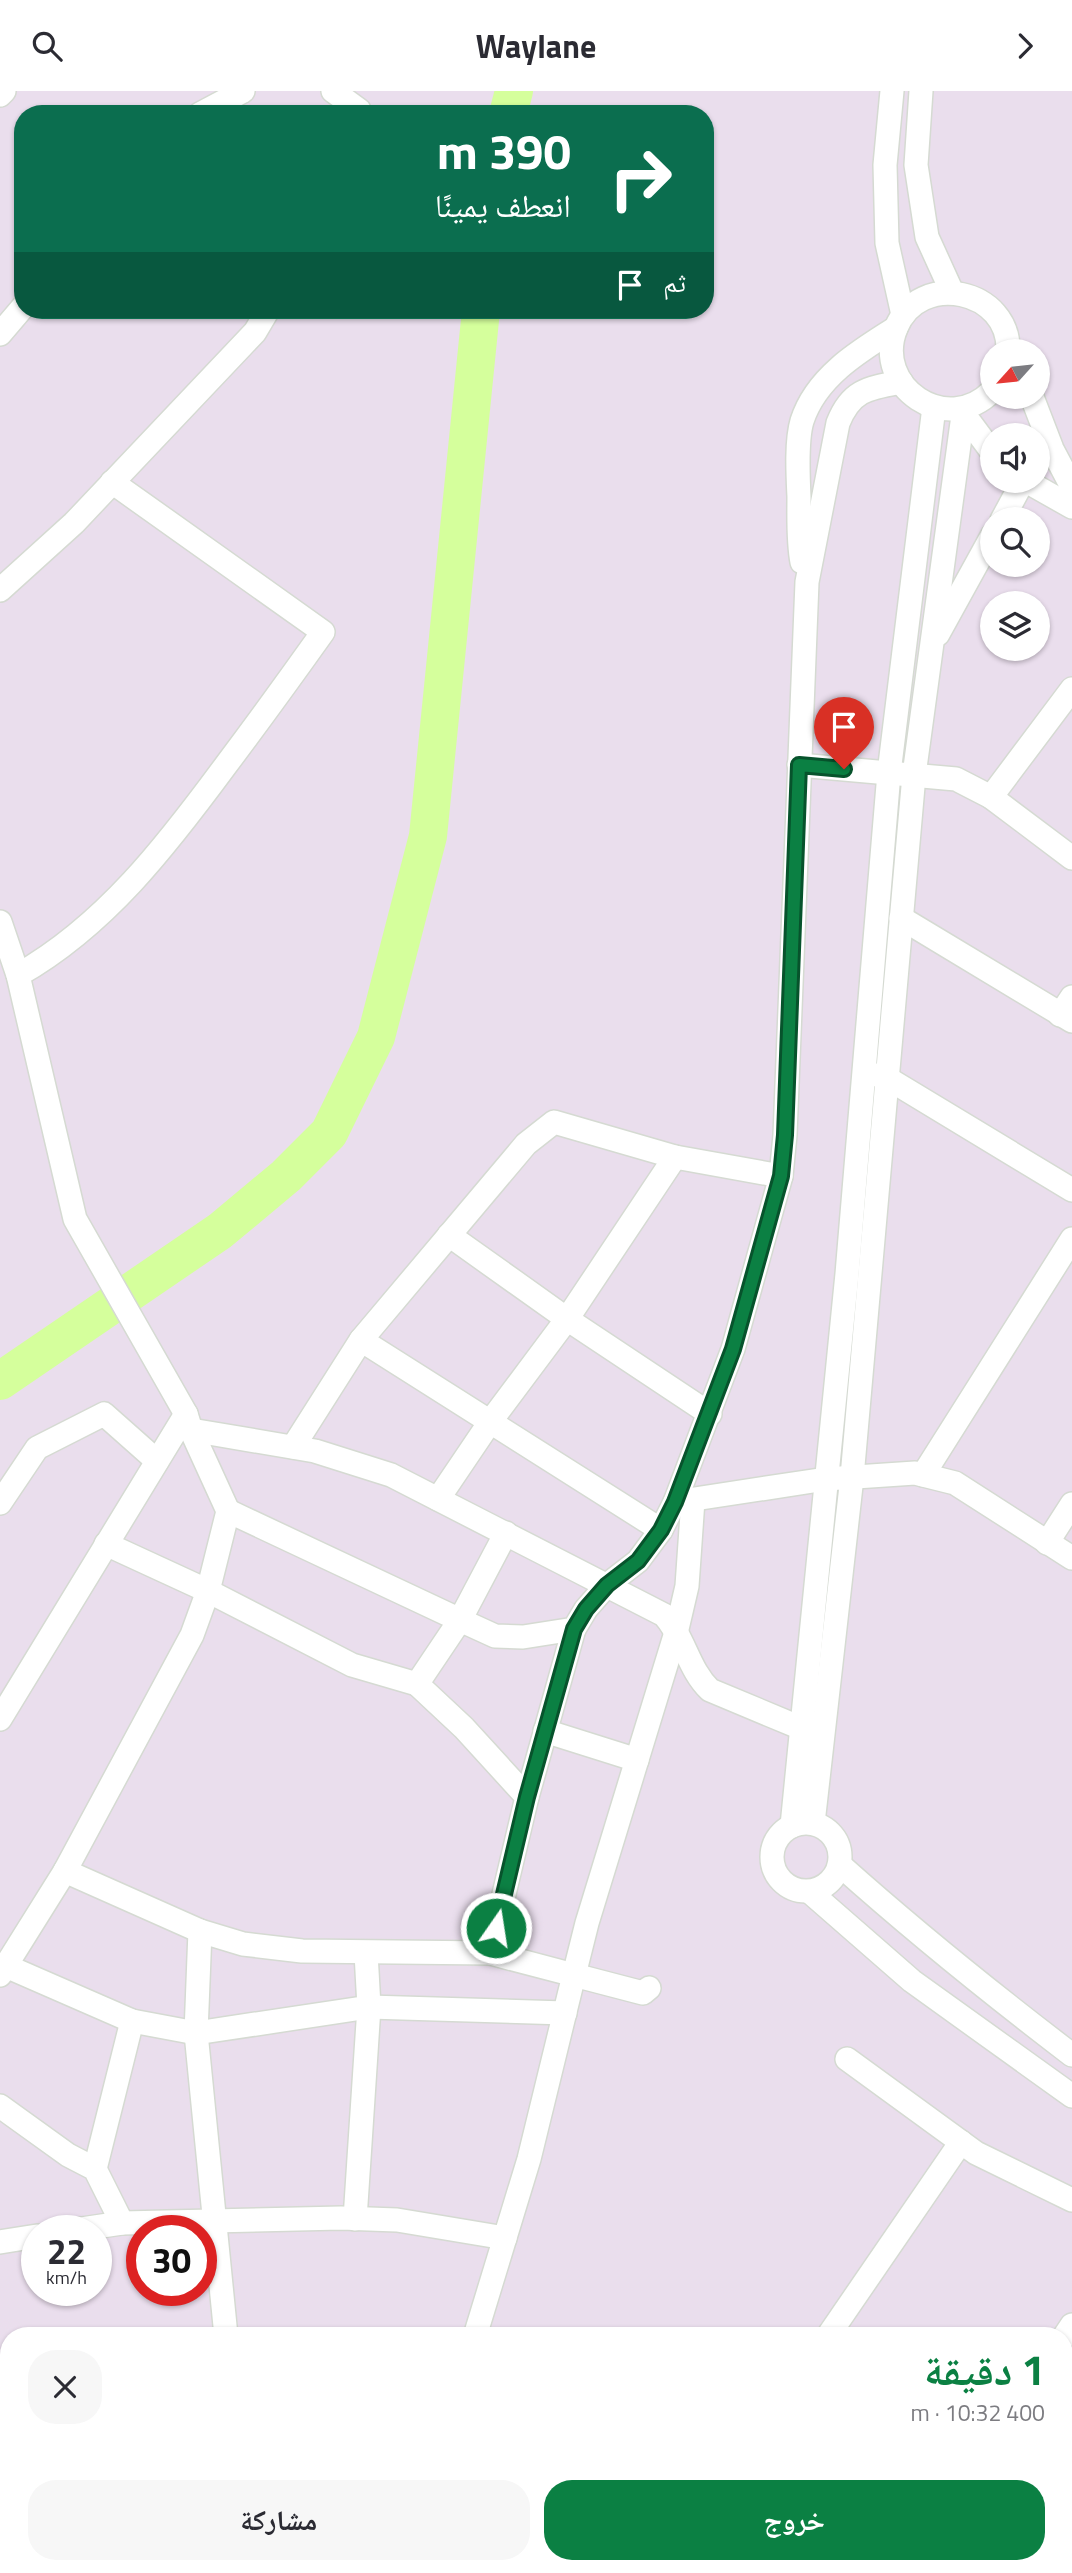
<!DOCTYPE html>
<html lang="ar">
<head>
<meta charset="utf-8">
<style>
	:root { --surface:#fff; --page:#f7f7f7; --text:#2b2b33; --muted:#7c7c81; --accent:#0b8043 }
	body { margin:0; font-family:"Titillium Web","Noto Naskh Arabic",sans-serif; background:var(--page); color:var(--text); direction:rtl; height:100vh; display:flex; flex-direction:column; font-size:26px; white-space:nowrap }
	* { box-sizing:border-box; margin:0 }
	p { font-size:23px; color:var(--muted) }
	.icon { flex:none; width:38px; height:38px; fill:none; stroke:currentColor; stroke-width:2; stroke-linecap:round; stroke-linejoin:round }
	.map { position:relative; flex:1; overflow:hidden; direction:ltr }
	.drawer { position:absolute; left:0px; top:2236px; width:1073px; height:247px; display:flex; flex-direction:column; background:var(--surface); border-radius:28px 28px 0 0; box-shadow:0 2px 5px #0004; direction:rtl }
	.drawer>* { flex:none }
	.hud { position:absolute; left:14px; top:14px; width:700px; height:214px; border-radius:28px; box-shadow:0 2px 5px #0004; direction:rtl; background:#0b6e4f; color:#fff; overflow:hidden }
	.needle { width:46px; rotate:243deg }
	.fabs { position:absolute; left:980px; top:248px; display:grid; gap:14px }
	.fabs a { display:grid; place-items:center; width:70px; height:70px; border-radius:50%; background:var(--surface); box-shadow:0 2px 5px #0004; font-size:35px }
	.speed { position:absolute; left:21px; top:2124px; display:flex; gap:14px; font-size:35px; font-weight:700; text-align:center }
	.speed>* { display:grid; place-content:center; width:91px; height:91px; border-radius:50%; background:var(--surface); box-shadow:0 2px 5px #0004; line-height:1 }
	.speed small { font-size:18px; font-weight:400 }
	.speed .limit { border:10px solid #d22; background:#fff; color:#111 }
	.pin { position:absolute; display:grid; place-items:center; width:60px; height:60px; color:#fff; margin:-72px -30px; border-radius:50% 50% 50% 0; rotate:-45deg; box-shadow:0 0 7px #0007 }
	.pin .icon { rotate:45deg }
	.me { position:absolute; width:77px; margin:-38px; rotate:13deg; stroke-linejoin:round; filter:drop-shadow(0 0 5px #0008) }
	.turn { display:flex; align-items:center; gap:24px; height:147px; padding:0 28px; font-size:32px }
	.turn .icon { width:91px; height:91px; stroke-width:2.5 }
	.turn b { display:block; font-size:49px; line-height:60px }
	.then { display:flex; align-items:center; height:66px; padding:0 28px; background:#0003; gap:14px; font-size:26px }
	.round { display:grid; place-items:center; flex:none; width:74px; height:74px; border-radius:28px; background:var(--page) }
	.summary { display:flex; align-items:center; justify-content:space-between; height:119px; padding:0 28px }
	h1 { font-size:42px; font-weight:700; line-height:52px; color:var(--accent) }
	.cta { display:flex; gap:14px; margin-top:auto; padding:14px 28px }
	.cta a { flex:1; height:80px; border-radius:28px; background:var(--accent); color:#fff; font-size:28px; font-weight:700; line-height:80px; text-align:center }
	.cta a+a { background:var(--page); color:var(--text) }
	header { display:flex; justify-content:space-between; align-items:center; height:91px; padding:0 28px; background:var(--surface); font-size:32px; font-weight:700 }
	.map>svg:first-child { display:block }
</style>
</head>
<body>
<header><svg class="icon" aria-label="forward" viewBox="0 0 24 24"><path d="M9 5l7 7-7 7"/></svg>Waylane<svg class="icon" aria-label="search" viewBox="0 0 24 24"><circle cx="10" cy="10" r="6"/><path d="M15 15l6 6"/></svg></header>
<div class="map">
<svg width="1072" height="2482" viewBox="0 0 1072 2482">
	<rect width="100%" height="100%" fill="#eadeed"/>
	<g fill="none" stroke-linecap="round" stroke-linejoin="round">
		<g stroke="#d5ff9c" stroke-width="38">
			<polyline points="508,23 514,0"/>
			<polyline points="0,1290 220,1140 286,1085 329,1042 376,946 428,745 481,219"/>
		</g>
		<defs>
			<g id="minor">
				<polyline points="333,0 359,19 359,23"/>
				<polyline points="892,0 885,74 887,152 903,224"/>
				<polyline points="921,0 916,74 927,146 952,201"/>
				<polyline points="0,4 4,0"/>
				<polyline points="200,23 243,0"/>
				<polyline points="0,243 23,216"/>
				<path d="M 992,300 C 947,346 872,296 896,237 C 919,179 1011,198 1008,261"/>
				<polyline points="1032,306 1052,358 1072,396"/>
				<polyline points="963,322 992,361"/>
				<polyline points="1026,390 1072,416"/>
				<polyline points="1002,429 1023,390"/>
				<path d="M 802,471 C 798,450 799,428 799,406 C 798,385 796,350 802,330 C 816,286 859,260 896,237"/>
				<polyline points="0,499 74,432 255,241 268,219"/>
				<polyline points="938,543 992,445"/>
				<polyline points="799,674 956,688 991,706 1072,767"/>
				<polyline points="991,706 1072,598"/>
				<polyline points="901,827 1072,930"/>
				<polyline points="0,831 18,884 75,1128 186,1323 191,1339 228,1420 208,1500 192,1544 65,1780 0,1884"/>
				<path d="M 18,884 C 105,835 167,754 226,674 C 259,630 291,586 323,541 L 112,391"/>
				<polyline points="1060,924 1072,906"/>
				<polyline points="877,984 887,987 1072,1099"/>
				<polyline points="449,1144 567,1228 710,1323"/>
				<polyline points="361,1249 526,1053 554,1031 675,1066"/>
				<path d="M 191,1339 L 315,1360 L 391,1384 L 664,1524 C 685,1547 688,1578 710,1599 L 801,1637"/>
				<polyline points="293,1356 361,1249 661,1439"/>
				<polyline points="923,1384 1072,1148"/>
				<polyline points="438,1408 490,1331 567,1228 675,1066 781,1085"/>
				<path d="M 675,1411 L 733,1258 L 781,1085 L 785,1044 L 807,491 L 838,332 C 851,299 868,297 901,291"/>
				<polyline points="0,1412 37,1357 104,1323 157,1370"/>
				<polyline points="228,1420 460,1529 506,1442"/>
				<polyline points="1047,1452 1072,1413"/>
				<polyline points="106,1453 208,1500 352,1574 417,1593 460,1529 495,1545 523,1546 574,1538 586,1518 607,1494 638,1470 661,1439 675,1411 826,1388 915,1382 955,1392 1072,1467"/>
				<polyline points="417,1593 464,1637 527,1706 490,1862 574,1884 529,2068 475,2245"/>
				<polyline points="0,1628 186,1323"/>
				<polyline points="545,1640 637,1669"/>
				<polyline points="527,1706 574,1538"/>
				<circle cx="806" cy="1766" r="34"/>
				<polyline points="813,1732 852,1386 914,684 964,317"/>
				<polyline points="792,1735 847,1183 889,682 934,316"/>
				<path d="M 840,1774 C 915,1841 992,1903 1072,1964"/>
				<polyline points="65,1780 200,1840 243,1853 302,1860 490,1862"/>
				<polyline points="810,1801 912,1890 1072,2005"/>
				<polyline points="200,1840 196,1942 226,2245"/>
				<polyline points="6,1875 132,1930 196,1942 369,1916 565,1922"/>
				<polyline points="649,1897 643,1902 574,1884 587,1832 677,1538 687,1495 693,1409"/>
				<polyline points="847,1968 976,2062 1072,2109"/>
				<polyline points="0,2015 68,2064 95,2078 122,2132 341,2127 397,2129 505,2147"/>
				<polyline points="95,2078 132,1930"/>
				<polyline points="355,2128 369,1916 366,1862"/>
				<polyline points="68,2140 122,2132"/>
				<polyline points="0,2151 37,2145"/>
				<polyline points="828,2245 961,2051"/>
				<polyline points="1064,2246 1072,2234"/>
				<polyline points="0,2303 9,2311"/>
				<polyline points="0,2425 9,2429"/>
				<polyline points="828,2474 841,2482"/>
				<polyline points="402,2482 404,2474"/>
				<polyline points="658,2482 662,2474"/>
				<polyline points="905,2482 910,2474"/>
				<polyline points="1065,2482 1072,2471"/>
			</g>
		</defs>
		<use href="#minor" stroke="#d5dad2" stroke-width="26"/>
		<use href="#minor" stroke="#fff" stroke-width="23"/>
	</g>
	<g fill="none" stroke-linecap="round" stroke-linejoin="round">
		<defs>
			<polyline id="route" points="496,1837 527,1706 574,1538 586,1518 607,1494 638,1470 661,1439 675,1411 733,1258 781,1085 785,1044 799,674 844,678"/>
		</defs>
		<use href="#route" stroke="#07532c" stroke-width="18"/>
		<use href="#route" stroke="#0b8043" stroke-width="12"/>
	</g>
</svg>
<div class="fabs">
<a><svg class="needle" viewBox="-14 -14 28 28"><path d="M0-13l5 13h-10z" fill="#e53935"/><path d="M0 13l5-13h-10z" fill="#7c7c81"/></svg></a>
<a><svg class="icon" aria-label="sound" viewBox="0 0 24 24"><path d="M4 9h4l5-4v14l-5-4H4zM17 9q2 3 0 6"/></svg></a>
<a><svg class="icon" aria-label="search" viewBox="0 0 24 24"><circle cx="10" cy="10" r="6"/><path d="M15 15l6 6"/></svg></a>
<a><svg class="icon" aria-label="layers" viewBox="0 0 24 24"><path d="M12 4l9 5-9 5-9-5zM3 14l9 5 9-5"/></svg></a>
</div>
<div class="speed"><div>22<small>km/h</small></div><div class="limit">30</div></div>
<div class="pin" style="left:844px;top:678px;background:#d93025"><svg class="icon" aria-label="arrive" viewBox="0 0 24 24"><path d="M6 21V4h12l-3 4 3 4H6"/></svg></div>
<svg class="me" style="left:496px;top:1837px" viewBox="-20 -20 40 40"><circle r="17" fill="#0b8043" stroke="#fff" stroke-width="3"/><path d="M0-11L8 9 0 5-8 9z" fill="#fff"/></svg>
<div class="hud">
<div class="turn"><svg class="icon" aria-label="right" viewBox="0 0 24 24"><path d="M7 20v-9h11M14 6l5 5-5 5"/></svg><div><b>390 m</b>انعطف يمينًا</div></div>
<div class="then">ثم<svg class="icon" aria-label="arrive" viewBox="0 0 24 24"><path d="M6 21V4h12l-3 4 3 4H6"/></svg></div>
</div>
<section class="drawer">
<div class="summary"><div><h1>1 دقيقة</h1><p>400 m · 10:32</p></div><a class="round"><svg class="icon" aria-label="close" viewBox="0 0 24 24"><path d="M6 6l12 12M18 6L6 18"/></svg></a></div>
<div class="cta"><a>خروج</a><a>مشاركة</a></div>
</section>
</div>
</body>
</html>
